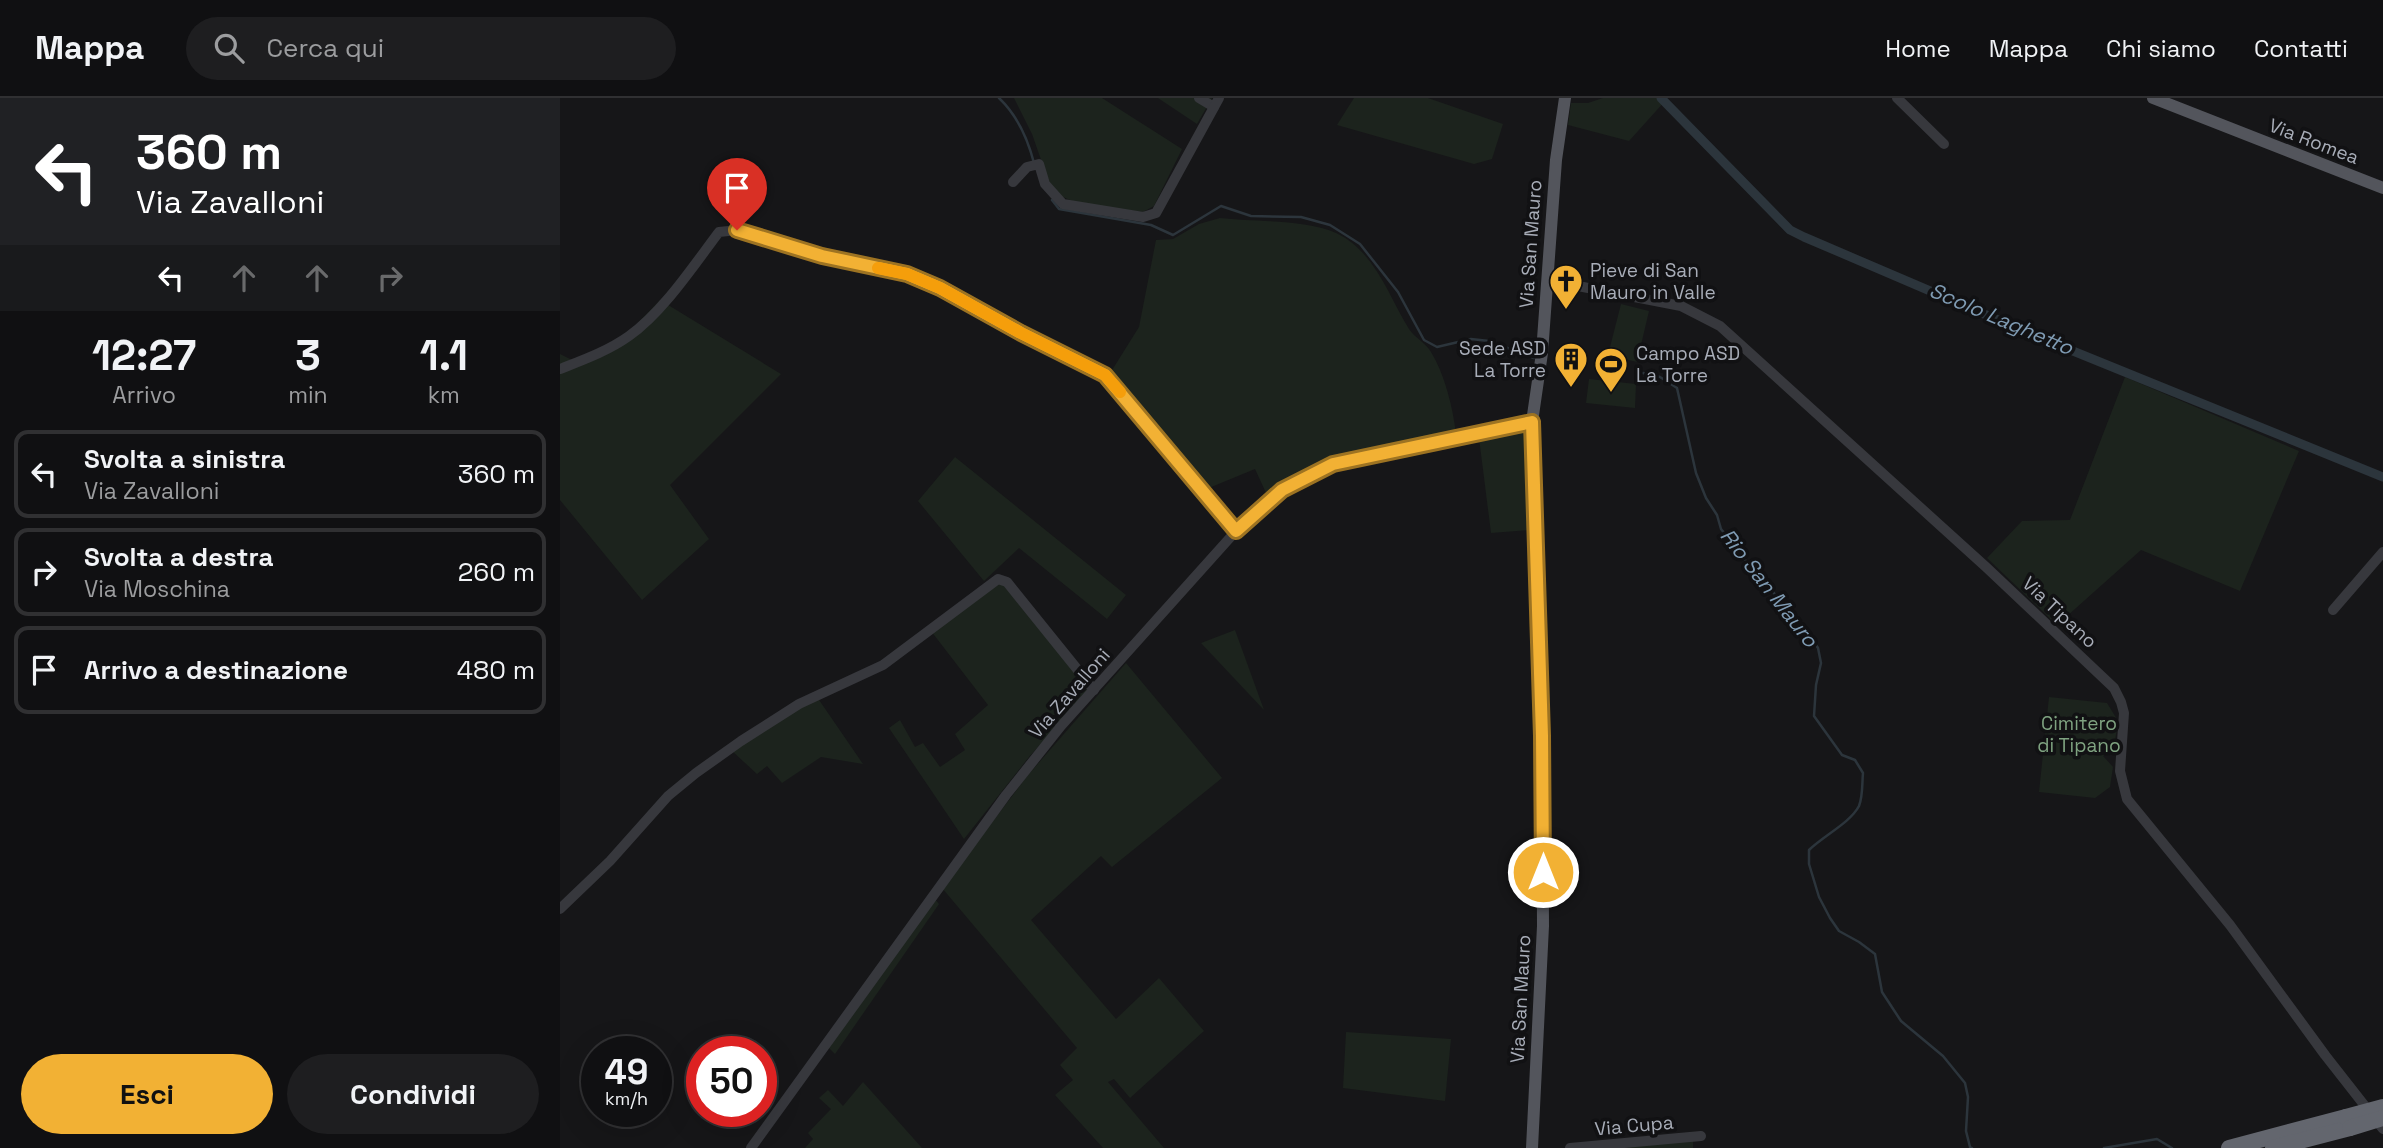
<!DOCTYPE html>
<html lang="it">
<head>
<meta charset="utf-8">
<style>
	:root { --surface:#101012; --page:#1e1e20; --text:#f1f3f6; --muted:#9c9d9f; --line:#303032; --accent:#f2b134 }
	body { margin:0; font-family:"Space Grotesk",sans-serif; background:var(--page); color:var(--text); height:100vh; display:flex; flex-direction:column; font-size:26px; white-space:nowrap }
	* { box-sizing:border-box; margin:0 }
	p { font-size:23px; color:var(--muted) }
	.icon { flex:none; width:38px; height:38px; fill:none; stroke:currentColor; stroke-width:2; stroke-linecap:round; stroke-linejoin:round }
	.map { position:relative; flex:1; overflow:hidden }
	.side { display:flex; flex-direction:column; background:var(--surface); width:560px }
	.side>* { flex:none }
	.banner { background:#202124; color:#fff; overflow:hidden }
	.speed { position:absolute; left:21px; top:938px; display:flex; gap:14px; font-size:35px; font-weight:700; text-align:center }
	.speed>* { display:grid; place-content:center; width:91px; height:91px; border-radius:50%; background:var(--surface); box-shadow:0 7px 28px #0002,0 0 0 2px var(--line); line-height:1 }
	.speed small { font-size:18px; font-weight:400 }
	.speed .limit { border:10px solid #d22; background:#fff; color:#111 }
	.pin { position:absolute; display:grid; place-items:center; width:60px; height:60px; color:#fff; margin:-72px -30px; border-radius:50% 50% 50% 0; rotate:-45deg; box-shadow:0 0 7px #0007 }
	.pin .icon { rotate:45deg }
	.me { position:absolute; width:77px; margin:-38px; rotate:0deg; stroke-linejoin:round; filter:drop-shadow(0 0 5px #0008) }
	.turn { display:flex; align-items:center; gap:24px; height:147px; padding:0 21px; font-size:32px }
	.turn .icon { width:91px; height:91px; stroke-width:2.5 }
	.turn b { display:block; font-size:49px; line-height:60px }
	.lanes { display:flex; align-items:center; height:66px; padding:0 21px; background:#0003; justify-content:center; gap:35px; direction:ltr }
	.lanes .off { opacity:.35 }
	.eta { display:flex; justify-content:space-evenly; align-items:center; height:119px; text-align:center }
	.eta b { font-size:42px; font-weight:700; line-height:49px }
	.button { display:flex; gap:14px; margin-top:auto; padding:14px 21px }
	.button a { flex:1; height:80px; border-radius:42px; background:var(--accent); color:#111; font-size:28px; font-weight:700; line-height:80px; text-align:center }
	.button a+a { background:var(--page); color:var(--text) }
	ul { padding:0; list-style:none }
	li { display:flex; align-items:center; gap:21px; height:88px; margin:0 14px 10px; padding:0 7px; border:4px solid var(--line); border-radius:14px }
	li div { flex:1 }
	li b { display:block; font-size:26px }
	li em { font-style:normal }
	header { display:flex; align-items:center; gap:42px; box-sizing:border-box; height:98px; padding:0 35px; background:var(--surface); border-bottom:2px solid var(--line) }
	header strong { font-size:33px }
	nav { display:flex; gap:38px; margin-inline-start:auto; font-size:24px }
	.search { width:490px; height:63px; background:var(--page); display:flex; align-items:center; gap:18px; box-sizing:border-box; padding:0 24px; border-radius:38px; color:var(--muted); font-size:26px }
	main { display:flex; flex:1; min-height:0 }
	.map>svg:first-child { display:block }
</style>
</head>
<body>
<header>
<strong>Mappa</strong>
<div class="search"><svg class="icon" aria-label="search" viewBox="0 0 24 24"><circle cx="10" cy="10" r="6"/><path d="M15 15l6 6"/></svg>Cerca qui</div>
<nav><a>Home</a><a>Mappa</a><a>Chi siamo</a><a>Contatti</a></nav>
</header>
<main>
<section class="side">
<div class="banner">
<div class="turn"><svg class="icon" aria-label="left" viewBox="0 0 24 24"><path d="M17 20v-9H6M10 6l-5 5 5 5"/></svg><div><b>360 m</b>Via Zavalloni</div></div>
<div class="lanes"><svg class="icon" aria-label="left" viewBox="0 0 24 24"><path d="M17 20v-9H6M10 6l-5 5 5 5"/></svg><svg class="icon off" aria-label="ahead" viewBox="0 0 24 24"><path d="M12 20V5M6 11l6-6 6 6"/></svg><svg class="icon off" aria-label="ahead" viewBox="0 0 24 24"><path d="M12 20V5M6 11l6-6 6 6"/></svg><svg class="icon off" aria-label="right" viewBox="0 0 24 24"><path d="M7 20v-9h11M14 6l5 5-5 5"/></svg></div>
</div>
<div class="eta">
<div><b>12:27</b><p>Arrivo</p></div>
<div><b>3</b><p>min</p></div>
<div><b>1.1</b><p>km</p></div>
</div>
<ul>
<li><svg class="icon" aria-label="left" viewBox="0 0 24 24"><path d="M17 20v-9H6M10 6l-5 5 5 5"/></svg><div><b>Svolta a sinistra</b><p>Via Zavalloni</p></div><em>360 m</em></li>
<li><svg class="icon" aria-label="right" viewBox="0 0 24 24"><path d="M7 20v-9h11M14 6l5 5-5 5"/></svg><div><b>Svolta a destra</b><p>Via Moschina</p></div><em>260 m</em></li>
<li><svg class="icon" aria-label="arrive" viewBox="0 0 24 24"><path d="M6 21V4h12l-3 4 3 4H6"/></svg><div><b>Arrivo a destinazione</b></div><em>480 m</em></li>
</ul>
<div class="button"><a>Esci</a><a>Condividi</a></div>
</section>
<div class="map">
<svg width="1823" height="1050" viewBox="0 0 1823 1050">
	<rect width="100%" height="100%" fill="#161618"/>
	<g fill="#1c231d">
		<polygon points="454,0 542,0 622,51 594,108 583,114 519,106 503,99 493,92 486,76 472,36"/>
		<polygon points="598,0 652,0 637,26"/>
		<polygon points="794,0 868,0 943,26 932,61 914,66 777,27"/>
		<polygon points="1043,0 1103,0 1105,3 1069,43 1008,27 1011,5 1028,5"/>
		<path d="M 660,120 C 694,124 746,121 776,135 C 815,153 829,199 849,231 C 855,240 866,245 871,254 C 885,277 893,310 896,336 L 780,359 L 755,369 L 707,397 L 695,371 L 644,392 L 549,277 L 579,229 L 596,142 L 613,141 L 639,126 Z"/>
		<polygon points="100,202 221,276 110,387 149,441 82,502 0,402 0,256 12,262 47,248 69,234"/>
		<polygon points="1061,206 1089,213 1077,264 1048,257"/>
		<polygon points="1565,279 1739,353 1680,493 1581,452 1497,527 1427,460 1462,423 1510,422"/>
		<polygon points="1029,281 1076,286 1075,310 1026,305"/>
		<polygon points="968,330 969,432 931,435 919,340"/>
		<polygon points="395,359 566,497 547,521 459,450 424,483 358,403"/>
		<polygon points="439,482 530,591 469,659 404,741 329,630 340,622 355,649 363,645 380,669 405,652 395,636 428,607 371,533"/>
		<polygon points="675,532 704,612 641,545"/>
		<polygon points="566,565 662,680 552,769 541,758 471,822 556,921 599,880 644,933 570,1000 554,981 548,984 604,1050 543,1050 495,997 513,982 500,967 517,950 382,790 468,677"/>
		<polygon points="257,599 303,666 261,659 222,685 207,668 197,676 171,652"/>
		<polygon points="1489,599 1547,605 1558,623 1554,650 1543,658 1553,669 1550,689 1535,700 1479,694"/>
		<polygon points="374,800 379,806 275,956 268,949"/>
		<polygon points="786,934 891,941 885,1003 783,990"/>
		<polygon points="303,984 362,1050 245,1050 253,1041 248,1035 271,1011 259,1000 268,992 283,1008"/>
		<polygon points="1133,1042 1133,1050 1040,1050"/>
	</g>
	<g fill="none" stroke-linecap="round" stroke-linejoin="round">
		<g stroke="#2c353c" stroke-width="2.5">
			<path d="M 439,0 C 457,17 468,42 474,65"/>
			<polyline points="492,102 499,111 591,127 613,137 661,108 691,118 741,119 770,127 800,146 838,194 864,242 877,249 911,241 929,243 974,260"/>
			<path d="M 1083,275 L 1100,279 L 1117,290 L 1136,375 L 1146,400 L 1157,417 L 1161,431 L 1189,467 L 1202,477 L 1237,530 L 1251,540 L 1258,550 L 1261,565 L 1256,587 L 1254,618 L 1282,657 L 1295,662 L 1303,675 C 1302,685 1303,698 1299,708 C 1290,725 1263,738 1249,752 L 1249,766 L 1259,799 L 1270,820 L 1279,833 L 1299,844 L 1315,856 L 1322,894 L 1341,923 L 1383,958 L 1405,985 L 1408,999 L 1406,1033 L 1410,1049 L 1412,1050"/>
			<polyline points="1544,1050 1597,1041 1612,1050"/>
		</g>
		<polyline stroke="#2c353c" stroke-width="9" points="1101,0 1230,132 1244,139 1459,231 1823,379"/>
		<g stroke="#37383d" stroke-width="10">
			<polyline points="639,0 654,9"/>
			<polyline points="1337,0 1384,46"/>
			<polyline points="453,84 467,69 479,66 485,86 503,106 583,119 596,115 659,0"/>
			<polyline points="987,182 1121,208 1160,228 1426,469 1554,590 1561,604 1564,615 1560,673 1567,701 1670,827 1765,957 1823,1031"/>
			<path d="M 0,271 C 23,262 48,253 69,238 C 103,214 134,167 159,134 L 178,132 L 262,158 L 347,176 L 380,190 L 461,235 L 545,277 L 676,433"/>
			<polyline points="1773,512 1823,454"/>
			<polyline points="0,811 50,763 108,698 136,675 181,643 239,606 323,567 438,481 447,484 534,592"/>
			<polyline points="191,1050 446,697 501,628 676,433 722,392 773,366 972,324"/>
			<polyline points="1010,1050 1141,1038"/>
		</g>
		<g stroke="#53555c" stroke-width="12">
			<polyline points="1593,0 1823,90"/>
			<polyline points="972,1050 983,828 982,638 972,324 982,255 996,62 1005,0"/>
		</g>
		<g stroke="#63666e" stroke-width="16">
			<polyline points="1669,1050 1786,1019"/>
			<polyline points="1713,1050 1790,1030"/>
		</g>
		<g stroke="#63666e" stroke-width="16">
			<polyline points="1786,1019 1823,1009"/>
			<polyline points="1790,1030 1823,1020"/>
		</g>
	</g>
	<g fill="none" stroke-linecap="round" stroke-linejoin="round">
		<defs>
			<polyline id="route" points="177,132 262,158 347,176 380,190 461,235 545,277 676,433 722,392 773,366 972,324 982,638 983,774"/>
		</defs>
		<use href="#route" stroke="#9d7322" stroke-width="18"/>
		<use href="#route" stroke="#f2b134" stroke-width="12"/>
		<polyline stroke="#f59e0b" stroke-width="12" points="318,170 347,176 380,190 461,235 545,277 560,294"/>
	</g>
	<defs>
		<symbol id="church-pin" viewBox="-11 -11 22 30"><path d="M0 17L-7.5 6A9.5 9.5 0 1 1 7.5 6Z" fill="#f2b134" stroke="#111113"/><path d="M-1.2-6h2.4v3.5h3.3v2.4h-3.3V6h-2.4V-.1h-3.3v-2.4h3.3Z" fill="#111"/></symbol>
		<symbol id="building-pin" viewBox="-11 -11 22 30"><path d="M0 17L-7.5 6A9.5 9.5 0 1 1 7.5 6Z" fill="#f2b134" stroke="#111113"/><path d="M-4-6H4V6H1V3H-1V6H-4ZM-2.5-4.3h1.7v1.8h-1.7ZM.8-4.3h1.7v1.8H.8ZM-2.5-1h1.7V.8h-1.7ZM.8-1h1.7V.8H.8Z" fill="#111"/></symbol>
		<symbol id="stadium-pin" viewBox="-11 -11 22 30"><path d="M0 17L-7.5 6A9.5 9.5 0 1 1 7.5 6Z" fill="#f2b134" stroke="#111113"/><path d="M0-5a6.5 5 0 1 0 0 10a6.5 5 0 1 0 0-10ZM-3.5-1.8h7v3.6h-7Z" fill="#111"/></symbol>
	</defs>
	<g fill-rule="evenodd">
		<use href="#church-pin" x="987" y="164" width="38" height="52"/>
		<use href="#building-pin" x="992" y="242" width="38" height="52"/>
		<use href="#stadium-pin" x="1032" y="247" width="38" height="52"/>
	</g>
	<g text-anchor="middle" stroke-width="7" stroke-linejoin="round" paint-order="stroke">
		<g font-size="19" fill="#a8adb8" stroke="#111113">
			<text transform="translate(1754 43) rotate(21)" y="7">Via Romea</text>
			<text transform="translate(970 146) rotate(-86)" y="7">Via San Mauro</text>
			<text transform="translate(1500 514) rotate(43)" y="7">Via Tipano</text>
			<text transform="translate(509 595) rotate(-49)" y="7">Via Zavalloni</text>
			<text transform="translate(960 901) rotate(-87)" y="7">Via San Mauro</text>
			<text transform="translate(1074 1027) rotate(-5)" y="7">Via Cupa</text>
		</g>
		<g font-size="19" fill="#a8adb8" stroke="#111113" text-anchor="start">
			<text x="1030" y="179">Pieve di San<tspan x="1030" dy="22">Mauro in Valle</tspan></text>
			<text x="986" y="257" text-anchor="end">Sede ASD<tspan x="986" dy="22">La Torre</tspan></text>
			<text x="1076" y="262">Campo ASD<tspan x="1076" dy="22">La Torre</tspan></text>
		</g>
		<g font-size="19" fill="#7fa381" stroke="#111113">
			<text x="1519" y="632">Cimitero<tspan x="1519" dy="22">di Tipano</tspan></text>
		</g>
		<g font-size="21" font-style="italic" fill="#7f9bb3" stroke="#111113">
			<text transform="translate(1441 221) rotate(23)" y="7">Scolo Laghetto</text>
			<text transform="translate(1209 490) rotate(52)" y="7">Rio San Mauro</text>
		</g>
	</g>
</svg>
<div class="speed"><div>49<small>km/h</small></div><div class="limit">50</div></div>
<div class="pin" style="left:177px;top:132px;background:#d93025"><svg class="icon" aria-label="arrive" viewBox="0 0 24 24"><path d="M6 21V4h12l-3 4 3 4H6"/></svg></div>
<svg class="me" style="left:983px;top:774px" viewBox="-20 -20 40 40"><circle r="17" fill="#f2b134" stroke="#fff" stroke-width="3"/><path d="M0-11L8 9 0 5-8 9z" fill="#fff"/></svg>
</div>
</main>
</body>
</html>
